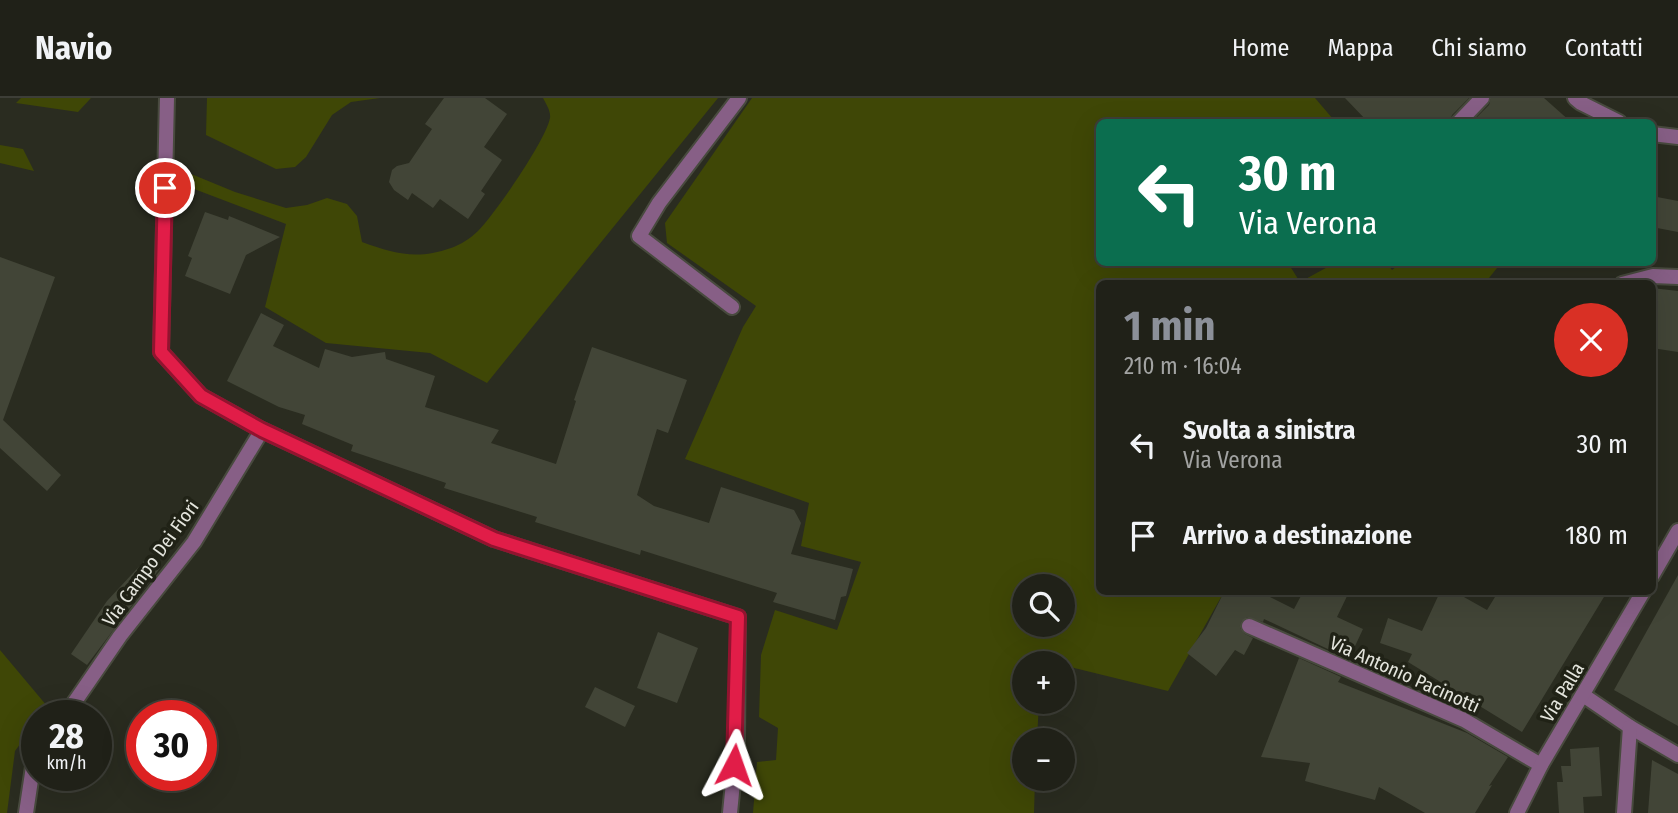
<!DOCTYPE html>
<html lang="it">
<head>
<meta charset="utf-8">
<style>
	:root { --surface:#202118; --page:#282921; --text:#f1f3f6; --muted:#a2a3a2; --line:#3d3e37; --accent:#8c9099 }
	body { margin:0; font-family:"Fira Sans Condensed",sans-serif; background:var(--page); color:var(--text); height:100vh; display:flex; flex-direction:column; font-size:26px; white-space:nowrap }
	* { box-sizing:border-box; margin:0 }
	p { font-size:23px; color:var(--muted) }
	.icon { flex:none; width:38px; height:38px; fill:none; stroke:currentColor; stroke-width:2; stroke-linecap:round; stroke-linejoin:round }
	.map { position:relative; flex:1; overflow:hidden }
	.side { position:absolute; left:1096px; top:182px; width:560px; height:315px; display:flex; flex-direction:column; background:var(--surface); border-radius:10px; box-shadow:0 7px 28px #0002,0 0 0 2px var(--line) }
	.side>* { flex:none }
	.banner { position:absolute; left:1096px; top:21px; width:560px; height:147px; border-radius:10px; box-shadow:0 7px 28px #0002,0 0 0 2px var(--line); background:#0b6e4f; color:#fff; overflow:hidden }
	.buttons { position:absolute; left:1012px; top:476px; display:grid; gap:14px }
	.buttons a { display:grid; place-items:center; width:63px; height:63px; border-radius:50%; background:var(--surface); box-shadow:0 7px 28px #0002,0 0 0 2px var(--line); font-size:35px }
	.speed { position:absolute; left:21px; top:602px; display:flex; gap:14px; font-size:35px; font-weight:700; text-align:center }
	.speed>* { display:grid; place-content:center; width:91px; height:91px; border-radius:50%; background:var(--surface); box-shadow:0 7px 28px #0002,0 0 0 2px var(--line); line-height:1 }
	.speed small { font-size:18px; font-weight:400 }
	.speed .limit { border:10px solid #d22; background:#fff; color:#111 }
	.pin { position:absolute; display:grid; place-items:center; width:60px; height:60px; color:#fff; margin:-30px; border:4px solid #fff; border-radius:50%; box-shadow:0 2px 7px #0007 }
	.me { position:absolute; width:77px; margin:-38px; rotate:4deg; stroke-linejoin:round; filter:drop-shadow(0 0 5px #0008) }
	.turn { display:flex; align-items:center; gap:24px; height:147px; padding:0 28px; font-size:32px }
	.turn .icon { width:91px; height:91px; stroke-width:2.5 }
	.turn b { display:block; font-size:49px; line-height:60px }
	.round { display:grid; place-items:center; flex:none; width:74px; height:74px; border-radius:37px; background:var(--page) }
	.overview { display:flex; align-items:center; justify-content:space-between; height:119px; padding:0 28px }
	h1 { font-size:42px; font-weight:700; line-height:52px; color:var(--accent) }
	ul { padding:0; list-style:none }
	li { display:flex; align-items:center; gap:21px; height:91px; padding:0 28px }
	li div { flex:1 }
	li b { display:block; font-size:26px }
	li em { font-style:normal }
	header { display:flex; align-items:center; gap:42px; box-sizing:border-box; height:98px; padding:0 35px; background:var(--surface); border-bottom:2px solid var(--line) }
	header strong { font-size:33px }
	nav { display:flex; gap:38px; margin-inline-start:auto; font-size:24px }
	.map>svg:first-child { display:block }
</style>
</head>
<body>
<header>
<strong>Navio</strong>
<nav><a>Home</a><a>Mappa</a><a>Chi siamo</a><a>Contatti</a></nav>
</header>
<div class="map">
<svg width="1678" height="715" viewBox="0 0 1678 715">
	<rect width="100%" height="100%" fill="#2a2c20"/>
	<g fill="#3f4706" fill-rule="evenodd">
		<polygon points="21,0 91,0 78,14 16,5"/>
		<polygon points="207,0 380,0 351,4 332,17 306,59 295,69 276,71 206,37"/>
		<path d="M 543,0 L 718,0 L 487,285 L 430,255 L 326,245 L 265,209 L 286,126 L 181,86 L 179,71 L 235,94 L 286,110 L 307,107 L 327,100 L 347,106 L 357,118 L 362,144 C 395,156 417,162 451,150 C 460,147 471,140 478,133 C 495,116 546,42 550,20 C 551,13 546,6 543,0 Z"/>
		<path d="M 752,0 L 1315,0 L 1333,21 L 1329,24 L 1099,24 L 1099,164 L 1288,165 L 1300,184 L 1335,165 L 1387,165 L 1392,172 L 1401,165 L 1501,165 L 1485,185 L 1099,186 L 1099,494 L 1224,494 L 1168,593 L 1062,567 L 1062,565 L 1041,562 L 1040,565 L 1024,565 L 1024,604 L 1039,604 L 1037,642 L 1024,642 L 1024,681 L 1035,681 L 1034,715 L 753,715 L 757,664 L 776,662 L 778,630 L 759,619 L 761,557 L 775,512 L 837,532 L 861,464 L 801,448 L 809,405 L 685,361 L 743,229 L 756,208 L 667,145 L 665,125 ZM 1024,488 L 1062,488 L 1062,527 L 1024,527 Z"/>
		<polygon points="0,47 23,51 34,73 0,65"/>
		<polygon points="0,552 47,608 40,618 37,618 37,623 15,653 7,715 0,715"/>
	</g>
	<g fill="#424537">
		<polygon points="444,0 485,0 507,16 484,49 502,62 481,93 485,96 468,121 440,101 433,110 412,95 408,102 394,92 389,84 392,72 397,68 409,65 432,31 425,26"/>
		<polygon points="1345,0 1469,0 1452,17 1450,24 1368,24"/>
		<polygon points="1491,0 1544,0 1571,24 1472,24 1489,7"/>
		<polygon points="1652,98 1678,103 1678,134 1652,129"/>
		<polygon points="205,114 228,122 229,118 280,139 246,157 230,196 185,178 192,160 188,158"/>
		<polygon points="0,159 55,179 3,322 61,377 47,393 0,350"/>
		<polygon points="1652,190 1678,193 1678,254 1652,250"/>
		<polygon points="261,215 284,227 273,248 319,270 325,251 352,259 385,254 386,261 435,278 425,309 499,332 491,345 556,366 576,303 574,302 592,249 687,282 668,335 657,331 637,397 654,408 709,425 721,389 794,412 801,425 791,456 853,471 846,498 841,499 835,522 773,504 777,495 641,452 640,457 535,424 537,419 444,390 446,385 351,353 353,347 302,326 305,317 279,309 227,283"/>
		<polygon points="147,460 160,470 87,567 71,556 107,503"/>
		<polygon points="1678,477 1678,628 1614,592"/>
		<polygon points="1224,494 1260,494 1294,511 1303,494 1349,494 1337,519 1363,531 1349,561 1264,521 1263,524 1247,519 1241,524 1240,530 1245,536 1253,540 1244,557 1235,552 1216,578 1187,555 1206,530"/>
		<polygon points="1440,494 1455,494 1487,512 1498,494 1607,494 1522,634 1408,564 1412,556 1380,545 1388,520 1422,533"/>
		<polygon points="658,534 698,550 677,605 637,590"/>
		<polygon points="1299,560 1341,579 1338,584 1467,635 1508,659 1489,688 1492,687 1475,715 1425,715 1379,689 1375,702 1305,683 1310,665 1261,659"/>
		<polygon points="595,589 635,608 625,629 585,609"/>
		<polygon points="1599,649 1602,698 1583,699 1584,715 1559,715 1557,684 1563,684 1561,668 1571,668 1570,651"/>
		<polygon points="1652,662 1678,676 1678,715 1648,715"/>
	</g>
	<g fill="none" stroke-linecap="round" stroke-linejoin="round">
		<defs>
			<g id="minor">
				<polyline points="167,0 161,254 201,298 262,332 494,441 738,519 737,644 730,715"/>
				<polyline points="1575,0 1581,5 1619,24"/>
				<polyline points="1459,24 1482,0"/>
				<polyline points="1652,36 1678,39"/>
				<polyline points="1622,186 1653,178 1678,179"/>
				<polyline points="732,209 639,138 659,105 739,0"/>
				<polyline points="1652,478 1678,433"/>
				<polyline points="1249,528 1464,622 1541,667"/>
				<polyline points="1583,597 1630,629 1678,657"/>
				<polyline points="65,618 120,538 194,444 262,332"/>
				<polyline points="26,715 34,662 37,658"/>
				<polyline points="1517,715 1541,667 1643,494"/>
				<polyline points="1624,715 1630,629"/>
			</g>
		</defs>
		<use href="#minor" stroke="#484a3e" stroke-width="18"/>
		<use href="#minor" stroke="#875f86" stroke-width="14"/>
	</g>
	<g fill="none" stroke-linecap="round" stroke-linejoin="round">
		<defs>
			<polyline id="route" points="165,90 161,254 201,298 262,332 494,441 738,519 734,667"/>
		</defs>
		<use href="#route" stroke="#92132f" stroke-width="18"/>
		<use href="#route" stroke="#e11d48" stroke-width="12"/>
	</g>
	<g text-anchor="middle" stroke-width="7" stroke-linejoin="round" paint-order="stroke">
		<g font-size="19" fill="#e4e5dd" stroke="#202216">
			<text transform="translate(150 465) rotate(-54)" y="7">Via Campo Dei Fiori</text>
			<text transform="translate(1405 576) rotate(24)" y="7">Via Antonio Pacinotti</text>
			<text transform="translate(1562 594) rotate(-59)" y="7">Via Palla</text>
		</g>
	</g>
</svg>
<div class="buttons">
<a><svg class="icon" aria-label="search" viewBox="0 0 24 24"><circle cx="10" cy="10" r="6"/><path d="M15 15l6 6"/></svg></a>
<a>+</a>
<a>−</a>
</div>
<div class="speed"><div>28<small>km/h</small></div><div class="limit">30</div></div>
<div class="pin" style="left:165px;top:90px;background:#d93025"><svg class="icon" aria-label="arrive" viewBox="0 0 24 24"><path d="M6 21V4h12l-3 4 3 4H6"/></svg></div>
<svg class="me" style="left:734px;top:667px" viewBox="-20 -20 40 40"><path d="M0-17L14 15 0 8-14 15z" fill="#e11d48" stroke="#fff" stroke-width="4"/></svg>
<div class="banner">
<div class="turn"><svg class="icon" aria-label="left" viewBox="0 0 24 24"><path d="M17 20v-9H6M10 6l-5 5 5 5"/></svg><div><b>30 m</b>Via Verona</div></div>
</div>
<section class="side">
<div class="overview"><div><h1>1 min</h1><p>210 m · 16:04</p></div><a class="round" style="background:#d93025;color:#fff"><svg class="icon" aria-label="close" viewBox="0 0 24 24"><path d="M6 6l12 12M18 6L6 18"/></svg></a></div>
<ul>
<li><svg class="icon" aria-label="left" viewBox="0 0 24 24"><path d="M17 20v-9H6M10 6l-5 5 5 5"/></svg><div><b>Svolta a sinistra</b><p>Via Verona</p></div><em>30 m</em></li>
<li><svg class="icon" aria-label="arrive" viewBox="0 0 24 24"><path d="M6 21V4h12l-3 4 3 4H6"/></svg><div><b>Arrivo a destinazione</b></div><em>180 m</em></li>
</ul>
</section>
</div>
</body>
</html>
